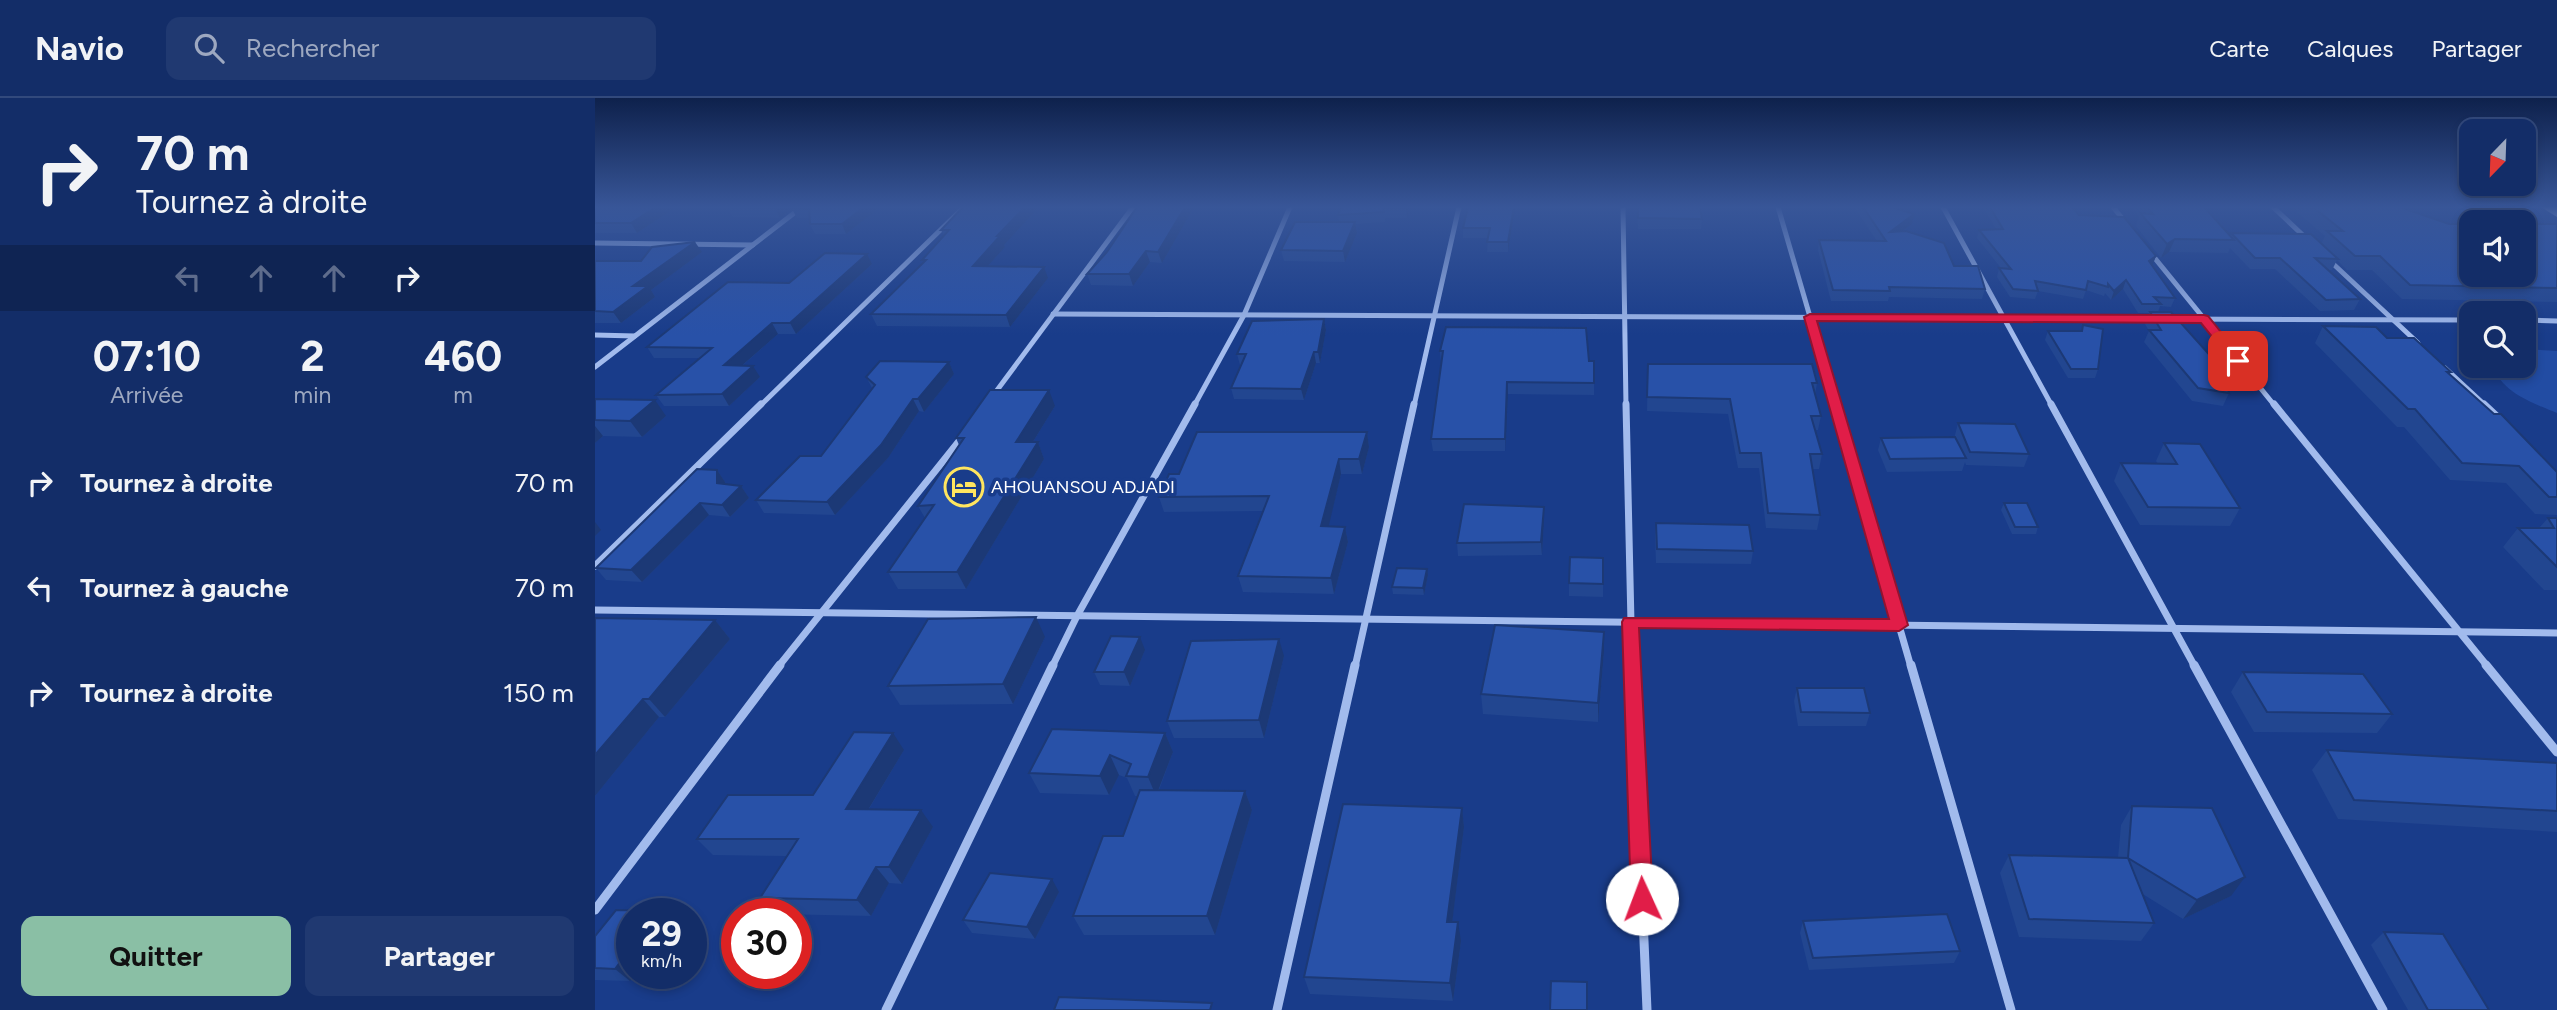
<!DOCTYPE html>
<html lang="fr">
<head>
<meta charset="utf-8">
<style>
	:root { --surface:#132d68; --page:#203971; --text:#f1f3f6; --muted:#9da8c0; --line:#32497c; --accent:#8abfa5 }
	body { margin:0; font-family:Figtree,sans-serif; background:var(--page); color:var(--text); height:100vh; display:flex; flex-direction:column; font-size:26px; white-space:nowrap }
	* { box-sizing:border-box; margin:0 }
	p { font-size:23px; color:var(--muted) }
	.icon { flex:none; width:38px; height:38px; fill:none; stroke:currentColor; stroke-width:2; stroke-linecap:round; stroke-linejoin:round }
	.map { position:relative; flex:1; overflow:hidden }
	.sheet { display:flex; flex-direction:column; background:var(--surface); width:595px }
	.sheet>* { flex:none }
	.banner { background:#132d68; color:var(--text); overflow:hidden }
	.needle { width:46px; rotate:203deg }
	.fabs { position:absolute; left:1864px; top:21px; display:grid; gap:14px }
	.fabs a { display:grid; place-items:center; width:77px; height:77px; border-radius:14px; background:var(--surface); box-shadow:0 4px 10px #0003,0 0 0 2px var(--line); font-size:35px }
	.speed { position:absolute; left:21px; top:800px; display:flex; gap:14px; font-size:35px; font-weight:700; text-align:center }
	.speed>* { display:grid; place-content:center; width:91px; height:91px; border-radius:50%; background:var(--surface); box-shadow:0 4px 10px #0003,0 0 0 2px var(--line); line-height:1 }
	.speed small { font-size:18px; font-weight:400 }
	.speed .limit { border:10px solid #d22; background:#fff; color:#111 }
	.pin { position:absolute; display:grid; place-items:center; width:60px; height:60px; color:#fff; margin:-30px; border-radius:14px; box-shadow:0 4px 10px #0006 }
	.me { position:absolute; width:77px; margin:-38px; rotate:358deg; stroke-linejoin:round; filter:drop-shadow(0 0 5px #0008) }
	.turn { display:flex; align-items:center; gap:24px; height:147px; padding:0 21px; font-size:32px }
	.turn .icon { width:91px; height:91px; stroke-width:2.5 }
	.turn b { display:block; font-size:49px; line-height:60px }
	.lanes { display:flex; align-items:center; height:66px; padding:0 21px; background:#0003; justify-content:center; gap:35px; direction:ltr }
	.lanes .off { opacity:.35 }
	.eta { display:flex; justify-content:space-evenly; align-items:center; height:119px; text-align:center }
	.eta b { font-size:42px; font-weight:700; line-height:49px }
	.action { display:flex; gap:14px; margin-top:auto; padding:14px 21px }
	.action a { flex:1; height:80px; border-radius:14px; background:var(--accent); color:#111; font-size:28px; font-weight:700; line-height:80px; text-align:center }
	.action a+a { background:var(--page); color:var(--text) }
	ul { padding:0; list-style:none }
	li { display:flex; align-items:center; gap:21px; height:105px; padding:0 21px }
	li div { flex:1 }
	li b { display:block; font-size:26px }
	li em { font-style:normal }
	header { display:flex; align-items:center; gap:42px; box-sizing:border-box; height:98px; padding:0 35px; background:var(--surface); border-bottom:2px solid var(--line) }
	header strong { font-size:33px }
	nav { display:flex; gap:38px; margin-inline-start:auto; font-size:24px }
	.search { width:490px; height:63px; background:var(--page); display:flex; align-items:center; gap:18px; box-sizing:border-box; padding:0 24px; border-radius:14px; color:var(--muted); font-size:26px }
	main { display:flex; flex:1; min-height:0 }
	.map>svg:first-child { display:block }
</style>
</head>
<body>
<header>
<strong>Navio</strong>
<div class="search"><svg class="icon" aria-label="search" viewBox="0 0 24 24"><circle cx="10" cy="10" r="6"/><path d="M15 15l6 6"/></svg>Rechercher</div>
<nav><a>Carte</a><a>Calques</a><a>Partager</a></nav>
</header>
<main>
<section class="sheet">
<div class="banner">
<div class="turn"><svg class="icon" aria-label="right" viewBox="0 0 24 24"><path d="M7 20v-9h11M14 6l5 5-5 5"/></svg><div><b>70 m</b>Tournez à droite</div></div>
<div class="lanes"><svg class="icon off" aria-label="left" viewBox="0 0 24 24"><path d="M17 20v-9H6M10 6l-5 5 5 5"/></svg><svg class="icon off" aria-label="ahead" viewBox="0 0 24 24"><path d="M12 20V5M6 11l6-6 6 6"/></svg><svg class="icon off" aria-label="ahead" viewBox="0 0 24 24"><path d="M12 20V5M6 11l6-6 6 6"/></svg><svg class="icon" aria-label="right" viewBox="0 0 24 24"><path d="M7 20v-9h11M14 6l5 5-5 5"/></svg></div>
</div>
<div class="eta">
<div><b>07:10</b><p>Arrivée</p></div>
<div><b>2</b><p>min</p></div>
<div><b>460</b><p>m</p></div>
</div>
<ul>
<li><svg class="icon" aria-label="right" viewBox="0 0 24 24"><path d="M7 20v-9h11M14 6l5 5-5 5"/></svg><div><b>Tournez à droite</b></div><em>70 m</em></li>
<li><svg class="icon" aria-label="left" viewBox="0 0 24 24"><path d="M17 20v-9H6M10 6l-5 5 5 5"/></svg><div><b>Tournez à gauche</b></div><em>70 m</em></li>
<li><svg class="icon" aria-label="right" viewBox="0 0 24 24"><path d="M7 20v-9h11M14 6l5 5-5 5"/></svg><div><b>Tournez à droite</b></div><em>150 m</em></li>
</ul>
<div class="action"><a>Quitter</a><a>Partager</a></div>
</section>
<div class="map">
<svg width="1962" height="912" viewBox="0 0 1962 912">
	<rect width="100%" height="100%" fill="#193c8a"/>
	<path fill="#224ca3" d="M 1929,251 L 1962,253 L 1962,315 C 1940,306 1905,294 1899,268 L 1928,268 Z"/>
	<g fill="none" stroke-linecap="round" stroke-linejoin="round">
		<g stroke="#a2bbed" stroke-width="5">
			<polyline points="1028,109 1031,308"/>
			<polyline points="1183,109 1241,308"/>
			<polyline points="1348,109 1457,308"/>
			<polyline points="1518,109 1531,125"/>
			<polyline points="1678,109 1713,142"/>
			<polyline points="0,145 158,147"/>
			<polyline points="1554,153 1680,308"/>
			<polyline points="1734,162 1823,245"/>
			<polyline points="458,216 1560,221"/>
			<polyline points="1576,221 1876,222"/>
			<polyline points="1928,222 1962,223"/>
			<polyline points="0,237 40,238"/>
			<polyline points="0,269 207,109"/>
			<polyline points="1850,270 1891,308"/>
			<polyline points="397,299 538,109"/>
			<polyline points="165,308 369,109"/>
			<polyline points="599,308 649,217 695,109"/>
			<polyline points="819,308 864,109"/>
		</g>
		<g stroke="#a2bbed" stroke-width="7">
			<polyline points="1031,306 1037,569"/>
			<polyline points="1240,306 1316,569"/>
			<polyline points="1456,306 1600,569"/>
			<polyline points="1679,306 1893,569"/>
			<polyline points="1889,306 1905,321"/>
			<polyline points="0,468 166,306"/>
			<polyline points="0,512 1962,535"/>
			<polyline points="183,569 369,337"/>
			<polyline points="457,569 482,518 600,306"/>
			<polyline points="760,569 819,306"/>
		</g>
		<g stroke="#a2bbed" stroke-width="9">
			<polyline points="1037,567 1052,912"/>
			<polyline points="1316,567 1416,912"/>
			<polyline points="1599,567 1788,912"/>
			<polyline points="1891,567 1962,654"/>
			<polyline points="0,812 185,567"/>
			<polyline points="291,912 458,567"/>
			<polyline points="682,912 760,567"/>
		</g>
		<polygon fill="#fff" fill-rule="evenodd" points="1946,109 1962,109 1962,119"/>
	</g>
	<g fill="#224690">
		<polygon points="0,109 81,109 42,135 0,135"/>
		<polygon points="285,109 251,136 220,136 215,126 215,120 202,120 197,111 185,120 138,119 133,110"/>
		<polygon points="368,109 444,109 409,147 410,149 393,168 453,180 415,229 282,228 276,216 329,164 327,162 349,138 346,132"/>
		<polygon points="599,109 567,165 555,164 538,188 496,187 492,176"/>
		<polygon points="746,109 815,109 812,120 790,120 790,124 761,126 762,135 750,164 689,163 686,152 744,124 743,117"/>
		<polygon points="920,109 913,154 892,154 893,140 868,140 868,130"/>
		<polygon points="1042,109 1105,109 1107,121 1106,131 1043,131"/>
		<polygon points="1259,109 1297,109 1317,126 1307,134 1359,168 1390,191 1387,201 1294,199 1293,203 1236,203 1223,152 1224,142 1282,143"/>
		<polygon points="1388,109 1477,109 1484,117 1561,158 1557,167 1580,200 1576,209 1565,208 1563,214 1634,295 1628,308 1597,303 1549,244 1554,233 1550,226 1554,215 1543,215 1528,191 1516,202 1510,195 1509,198 1491,192 1488,201 1443,193 1440,201 1415,199 1402,179 1404,170 1406,170 1382,140 1384,132 1401,131"/>
		<polygon points="1537,109 1609,109 1635,138 1636,135 1726,146 1730,138 1696,109 1805,109 1854,126 1962,126 1962,204 1807,201 1777,172 1752,172 1742,162 1737,172 1732,172 1765,201 1759,212 1725,213 1680,171 1655,171 1635,150 1633,155 1574,154 1566,160 1541,128 1544,118"/>
		<polygon points="107,154 56,192 60,199 26,225 0,225 0,163 46,163"/>
		<polygon points="277,166 201,236 183,236 147,268 165,279 134,308 69,308 61,297 104,260 59,260 52,249 194,185"/>
		<polygon points="729,221 731,232 725,265 721,265 709,302 639,301 636,290 646,267 645,267 642,256"/>
		<polygon points="1488,227 1503,271 1500,280 1473,280 1450,242 1453,233 1486,233"/>
		<polygon points="1728,228 1792,240 1856,274 1855,276 1962,374 1962,417 1940,416 1911,385 1855,382 1809,329 1802,329 1720,245"/>
		<polygon points="845,253 999,263 999,297 913,296 910,353 838,353 836,341 847,265 846,265"/>
		<polygon points="354,264 359,276 329,314 324,313 293,360 240,417 169,415 161,402 226,358 277,290 271,279"/>
		<polygon points="1053,266 1222,285 1220,297 1226,318 1223,332 1220,332 1227,356 1224,371 1217,371 1225,417 1222,432 1171,430 1164,370 1143,370 1133,316 1052,313"/>
		<polygon points="0,301 71,318 47,339 8,338 0,345"/>
		<polygon points="460,308 438,344 443,344 449,361 371,491 303,491 293,474 330,420 323,408 364,347 361,340"/>
		<polygon points="1363,325 1434,356 1429,369 1371,367 1370,364 1367,373 1292,374 1283,352 1286,340 1360,339 1360,337"/>
		<polygon points="772,334 774,349 767,376 746,376 733,429 750,429 753,444 739,496 648,494 643,478 668,413 569,414 564,399"/>
		<polygon points="1569,345 1645,410 1635,428 1545,427 1519,383 1526,365 1563,366 1561,363"/>
		<polygon points="122,372 130,384 130,386 146,388 154,400 135,419 114,417 47,484 11,482 1,470"/>
		<polygon points="1409,405 1443,429 1441,436 1417,436 1406,412"/>
		<polygon points="1953,420 1962,420 1962,492 1949,492 1908,449 1923,430 1944,430"/>
		<polygon points="949,422 947,457 863,458 862,445"/>
		<polygon points="1061,425 1158,453 1156,466 1061,465 1060,438"/>
		<polygon points="1008,460 1008,499 974,498 974,485"/>
		<polygon points="832,471 833,477 829,497 798,496 797,489"/>
		<polygon points="0,520 120,522 135,541 70,619 64,619 0,698"/>
		<polygon points="450,539 418,606 305,607 293,588"/>
		<polygon points="550,552 535,588 505,587 499,574"/>
		<polygon points="1009,553 1003,624 888,616 886,596"/>
		<polygon points="689,558 669,640 579,640 572,623"/>
		<polygon points="1648,574 1797,616 1782,635 1659,634 1636,594"/>
		<polygon points="1202,590 1275,615 1271,628 1203,628 1199,603"/>
		<polygon points="570,635 578,654 564,692 650,693 657,712 620,837 489,837 478,818 528,738 543,698 540,698 532,680 524,677 514,697 445,695 434,675"/>
		<polygon points="309,652 274,711 338,729 307,786 294,785 276,818 180,816 165,800 192,758 118,757 102,741 218,697"/>
		<polygon points="1732,652 1962,665 1962,734 1743,721 1717,672"/>
		<polygon points="1537,708 1636,798 1588,821 1546,795 1559,825 1546,843 1424,839 1405,775 1414,757 1523,760 1526,727"/>
		<polygon points="867,710 869,729 857,824 866,843 858,903 715,896 709,879"/>
		<polygon points="464,794 440,841 377,835 368,822"/>
		<polygon points="1208,823 1365,853 1359,865 1214,872 1205,835"/>
		<polygon points="1789,834 1894,912 1813,912 1776,847"/>
		<polygon points="0,838 35,883 0,882"/>
	</g>
	<g fill="#1c3976">
		<polygon points="61,109 81,109 42,135 36,125"/>
		<polygon points="181,109 199,109 185,120 180,110"/>
		<polygon points="269,109 285,109 251,136 247,126"/>
		<polygon points="430,109 444,109 409,147 410,149 382,180 378,168 402,138"/>
		<polygon points="590,109 599,109 567,165 563,154"/>
		<polygon points="811,109 815,109 812,120 811,110"/>
		<polygon points="919,109 920,109 913,154 913,144"/>
		<polygon points="1319,116 1317,126 1293,144 1295,134"/>
		<polygon points="760,124 762,135 750,164 748,153"/>
		<polygon points="1580,141 1574,154 1566,160 1572,146"/>
		<polygon points="100,144 107,154 56,192 60,199 26,225 18,214 38,188"/>
		<polygon points="551,153 555,164 538,188 534,176"/>
		<polygon points="272,156 277,166 201,236 195,225"/>
		<polygon points="1561,158 1558,166 1550,172 1554,163"/>
		<polygon points="449,169 453,180 415,229 411,217"/>
		<polygon points="1531,182 1528,191 1516,202 1519,193"/>
		<polygon points="729,221 731,232 725,265 723,254"/>
		<polygon points="177,225 183,236 135,278 129,267"/>
		<polygon points="719,254 721,265 709,302 706,291"/>
		<polygon points="354,264 359,276 329,314 323,301"/>
		<polygon points="158,268 165,279 134,308 127,296"/>
		<polygon points="912,284 913,296 910,353 910,341"/>
		<polygon points="454,292 460,308 428,360 421,344"/>
		<polygon points="318,301 324,313 293,360 240,417 232,404"/>
		<polygon points="60,302 71,318 47,339 35,323"/>
		<polygon points="0,328 8,338 0,345"/>
		<polygon points="772,334 774,349 767,376 764,361"/>
		<polygon points="443,344 449,361 371,491 362,474"/>
		<polygon points="744,361 746,376 730,444 726,428"/>
		<polygon points="122,372 130,384 130,397 122,385"/>
		<polygon points="146,388 154,400 135,419 127,407"/>
		<polygon points="105,405 114,417 47,484 36,472"/>
		<polygon points="949,409 949,422 947,457 946,444"/>
		<polygon points="0,424 6,432 0,438"/>
		<polygon points="750,429 753,444 739,496 736,480"/>
		<polygon points="832,471 833,477 829,497 828,490"/>
		<polygon points="441,519 450,539 418,606 408,586"/>
		<polygon points="120,522 135,541 70,619 54,601"/>
		<polygon points="1009,534 1009,553 1003,624 1003,605"/>
		<polygon points="545,539 550,552 535,588 529,574"/>
		<polygon points="684,541 689,558 669,640 664,622"/>
		<polygon points="48,601 64,619 0,698 0,657"/>
		<polygon points="298,635 309,652 264,727 251,711"/>
		<polygon points="570,635 578,654 561,698 553,679"/>
		<polygon points="515,657 524,677 514,697 505,678"/>
		<polygon points="650,693 657,712 620,837 612,818"/>
		<polygon points="867,710 869,729 855,842 852,824"/>
		<polygon points="326,712 338,729 307,786 294,769"/>
		<polygon points="281,769 294,785 276,818 262,802"/>
		<polygon points="1650,779 1636,798 1588,821 1602,802"/>
		<polygon points="457,781 464,794 440,841 432,829"/>
		<polygon points="863,824 866,843 858,903 855,885"/>
		<polygon points="37,848 37,875 41,875 35,883 20,871"/>
	</g>
	<g fill="#2851a8" stroke="#1c3976" stroke-width="2">
		<polygon points="0,109 61,109 36,125 0,125"/>
		<polygon points="133,109 181,109 180,110"/>
		<polygon points="198,109 269,109 247,126 215,126 214,111 197,110"/>
		<polygon points="368,109 430,109 402,138 405,138 378,168 449,169 411,217 276,216 331,162 327,162 354,132 346,132"/>
		<polygon points="542,109 590,109 563,154 551,153 534,176 492,176 512,154"/>
		<polygon points="746,109 811,109 811,110 789,110 789,114 743,117"/>
		<polygon points="873,109 919,109 913,144 892,144 895,130 868,130"/>
		<polygon points="1043,109 1105,109 1107,121 1043,120"/>
		<polygon points="1268,109 1297,109 1319,116 1295,134 1311,133 1349,145 1359,168 1383,168 1390,191 1294,189 1295,193 1238,192 1224,142 1291,143"/>
		<polygon points="1395,109 1477,109 1484,117 1529,119 1561,158 1554,163 1580,200 1559,199 1566,206 1547,206 1531,182 1519,193 1513,186 1513,189 1493,183 1491,192 1440,183 1443,193 1418,191 1404,170 1416,171 1384,132 1408,131"/>
		<polygon points="1552,109 1609,109 1639,142 1580,141 1572,146 1545,115 1558,116"/>
		<polygon points="1718,109 1805,109 1854,126 1876,126 1876,177 1928,177 1928,126 1962,126 1962,190 1815,187 1785,158 1760,158 1732,133 1748,133"/>
		<polygon points="700,124 760,124 748,153 686,152"/>
		<polygon points="1636,135 1716,136 1743,161 1720,160 1765,201 1731,202 1685,160 1660,160"/>
		<polygon points="100,144 38,188 53,188 18,214 0,213 0,163 46,163 57,149"/>
		<polygon points="230,155 272,156 195,225 177,225 129,267 158,268 127,296 61,297 117,250 52,249 133,184 194,185"/>
		<polygon points="1555,214 1576,214 1629,273 1634,295 1603,290 1554,232 1566,232"/>
		<polygon points="729,221 723,254 719,254 706,291 636,290 651,256 642,256 657,223"/>
		<polygon points="1488,227 1508,231 1503,271 1476,271 1453,233 1487,233"/>
		<polygon points="1728,228 1781,229 1792,240 1819,240 1856,274 1852,274 1899,316 1906,316 1962,374 1962,399 1954,399 1924,368 1867,365 1820,311 1813,311"/>
		<polygon points="851,229 991,230 994,263 999,263 999,285 912,284 910,341 836,341 848,253 845,253"/>
		<polygon points="285,263 354,264 323,301 318,301 286,347 232,404 161,402 205,358 226,358 280,287 271,279"/>
		<polygon points="1053,266 1217,266 1222,285 1217,285 1226,318 1216,318 1227,356 1215,356 1225,417 1173,415 1166,355 1145,355 1135,301 1052,299"/>
		<polygon points="395,292 454,292 421,344 443,344 362,474 293,474 339,407 323,408 369,340 361,340"/>
		<polygon points="0,301 60,302 35,323 0,322"/>
		<polygon points="1363,325 1420,326 1434,356 1375,354"/>
		<polygon points="602,334 772,334 764,361 744,361 726,428 750,429 736,480 643,478 674,398 564,399 574,376 584,376"/>
		<polygon points="1360,339 1371,360 1295,361 1286,340"/>
		<polygon points="1569,345 1605,346 1645,410 1553,409 1526,365 1582,366"/>
		<polygon points="102,371 122,372 122,385 146,388 127,407 105,405 36,472 1,470"/>
		<polygon points="1409,405 1432,405 1443,429 1420,429"/>
		<polygon points="869,406 949,409 946,444 862,445"/>
		<polygon points="1953,420 1962,420 1962,469 1923,430 1959,430"/>
		<polygon points="1061,425 1154,427 1158,453 1062,451"/>
		<polygon points="975,459 1008,460 1008,486 974,485"/>
		<polygon points="802,470 832,471 828,490 797,489"/>
		<polygon points="441,519 408,586 293,588 333,521"/>
		<polygon points="0,520 120,522 54,601 48,601 0,657"/>
		<polygon points="900,527 1009,534 1003,605 886,596"/>
		<polygon points="516,538 545,539 529,574 499,574"/>
		<polygon points="684,541 664,622 572,623 596,543"/>
		<polygon points="1648,574 1768,576 1797,616 1672,614"/>
		<polygon points="1202,590 1269,590 1275,615 1206,614"/>
		<polygon points="457,631 570,635 553,679 531,678 536,666 515,657 505,678 434,675"/>
		<polygon points="259,634 298,635 251,711 326,712 294,769 281,769 262,802 165,800 203,741 102,741 133,697 218,697"/>
		<polygon points="1732,652 1962,665 1962,713 1759,702"/>
		<polygon points="545,692 650,693 612,818 478,818 508,738 528,738"/>
		<polygon points="748,706 867,710 852,824 863,824 855,885 709,879"/>
		<polygon points="1537,708 1617,710 1650,779 1602,802 1533,760"/>
		<polygon points="1414,757 1533,760 1559,825 1434,821"/>
		<polygon points="395,775 457,781 432,829 368,822"/>
		<polygon points="21,812 62,813 61,816 37,816 37,848 20,871 0,870 0,838"/>
		<polygon points="1352,816 1365,853 1218,860 1208,823"/>
		<polygon points="1789,834 1848,836 1894,912 1833,912"/>
		<polygon points="956,883 992,884 992,912 955,912"/>
		<polygon points="464,899 617,905 615,912 459,912"/>
	</g>
	<linearGradient id="sky" x2="0" y2="1"><stop stop-color="#0e214c"/><stop offset="0.46" stop-color="#385698"/><stop offset="1" stop-color="#385698" stop-opacity="0"/></linearGradient>
	<rect width="1962" height="237" fill="url(#sky)"/>
	<polygon fill="#e11d48" stroke="#92132f" stroke-width="2" points="1215,216 1609,217 1613,218 1649,263 1639,266 1606,225 1222,223 1313,527 1304,533 1044,530 1058,801 1054,808 1047,811 1039,808 1036,801 1027,524 1029,520 1294,521 1209,219"/>
	<defs>
		<symbol id="hotel-ring" viewBox="-11 -11 22 22"><circle r="9.5" fill="#193c8a" stroke="#ffe55f" stroke-width="1.5"/><path d="M-6-4.5h1.5V1H6V5H4.5V3h-9V5H-6ZM-4 0a1.8 1.8 0 1 1 3.6 0ZM.5 0V-2.5h3Q6-2.5 6 0Z" fill="#ffe55f"/></symbol>
	</defs>
	<g fill-rule="evenodd">
		<use href="#hotel-ring" x="347" y="367" width="44" height="44"/>
	</g>
	<g text-anchor="middle" stroke-width="7" stroke-linejoin="round" paint-order="stroke">
		<g font-size="18" fill="#fff" stroke="#193c8a" text-anchor="start">
			<text x="396" y="395">AHOUANSOU ADJADI</text>
		</g>
	</g>
</svg>
<div class="fabs">
<a><svg class="needle" viewBox="-14 -14 28 28"><path d="M0-13l5 13h-10z" fill="#e53935"/><path d="M0 13l5-13h-10z" fill="#9da8c0"/></svg></a>
<a><svg class="icon" aria-label="sound" viewBox="0 0 24 24"><path d="M4 9h4l5-4v14l-5-4H4zM17 9q2 3 0 6"/></svg></a>
<a><svg class="icon" aria-label="search" viewBox="0 0 24 24"><circle cx="10" cy="10" r="6"/><path d="M15 15l6 6"/></svg></a>
</div>
<div class="speed"><div>29<small>km/h</small></div><div class="limit">30</div></div>
<div class="pin" style="left:1643px;top:263px;background:#d93025"><svg class="icon" aria-label="arrive" viewBox="0 0 24 24"><path d="M6 21V4h12l-3 4 3 4H6"/></svg></div>
<svg class="me" style="left:1047px;top:801px" viewBox="-20 -20 40 40"><circle r="19" fill="#fff"/><path d="M0-13L10 11 0 6-10 11z" fill="#e11d48"/></svg>
</div>
</main>
</body>
</html>
